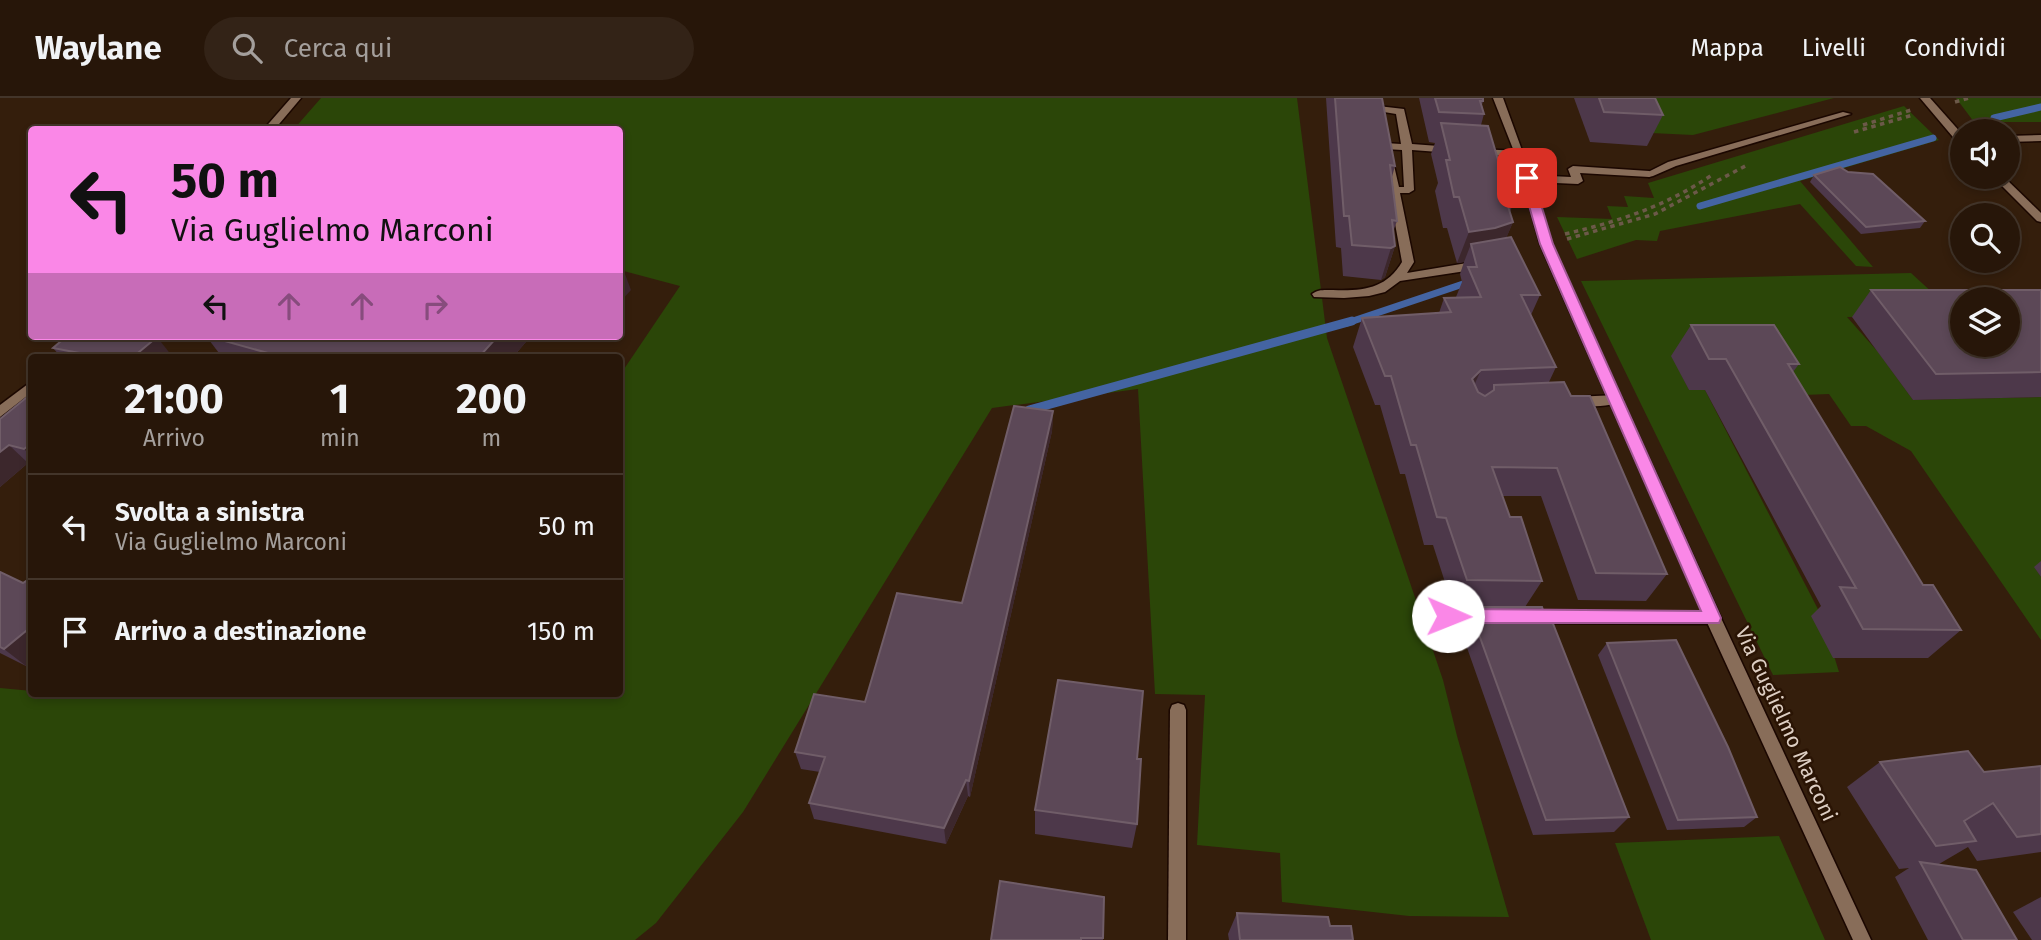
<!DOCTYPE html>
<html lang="it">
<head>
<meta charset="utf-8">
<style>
	:root { --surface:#271609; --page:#332317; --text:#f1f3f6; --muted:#a49f9c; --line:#43352a }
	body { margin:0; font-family:"Fira Sans",sans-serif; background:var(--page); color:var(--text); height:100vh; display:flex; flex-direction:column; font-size:26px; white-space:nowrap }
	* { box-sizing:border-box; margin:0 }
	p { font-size:23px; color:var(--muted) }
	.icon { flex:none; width:38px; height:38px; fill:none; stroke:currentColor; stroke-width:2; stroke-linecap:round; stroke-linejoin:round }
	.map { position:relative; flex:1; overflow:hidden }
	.details { position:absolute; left:28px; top:256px; width:595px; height:343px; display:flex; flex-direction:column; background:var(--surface); border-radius:7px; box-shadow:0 4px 10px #0003,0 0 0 2px var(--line) }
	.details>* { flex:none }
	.top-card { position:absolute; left:28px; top:28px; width:595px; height:214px; border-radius:7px; box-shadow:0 4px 10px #0003,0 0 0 2px var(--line); background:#fa87e7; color:#111; overflow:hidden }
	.fabs { position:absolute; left:1950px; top:21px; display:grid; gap:14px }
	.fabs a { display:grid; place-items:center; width:70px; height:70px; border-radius:50%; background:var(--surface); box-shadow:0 4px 10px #0003,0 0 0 2px var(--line); font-size:35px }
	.pin { position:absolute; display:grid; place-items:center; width:60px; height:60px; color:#fff; margin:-30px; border-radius:14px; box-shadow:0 4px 10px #0006 }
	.me { position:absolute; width:77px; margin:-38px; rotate:91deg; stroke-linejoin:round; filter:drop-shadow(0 0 5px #0008) }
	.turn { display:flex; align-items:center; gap:24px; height:147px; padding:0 28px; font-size:32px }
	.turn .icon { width:91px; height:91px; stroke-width:2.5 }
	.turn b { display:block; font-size:49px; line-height:60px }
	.lanes { display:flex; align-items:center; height:66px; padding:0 28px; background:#0003; justify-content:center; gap:35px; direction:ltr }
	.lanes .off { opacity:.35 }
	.eta { display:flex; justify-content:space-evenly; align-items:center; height:119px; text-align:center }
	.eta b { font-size:42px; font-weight:700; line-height:49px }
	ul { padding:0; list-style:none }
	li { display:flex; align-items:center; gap:21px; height:105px; padding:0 28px; border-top:2px solid var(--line) }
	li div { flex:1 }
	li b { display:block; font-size:26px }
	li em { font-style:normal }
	header { display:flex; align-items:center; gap:42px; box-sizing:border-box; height:98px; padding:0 35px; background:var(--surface); border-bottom:2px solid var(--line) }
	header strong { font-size:33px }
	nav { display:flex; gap:38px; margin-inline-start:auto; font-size:24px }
	.search { width:490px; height:63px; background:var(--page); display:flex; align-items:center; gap:18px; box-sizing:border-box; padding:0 24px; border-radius:38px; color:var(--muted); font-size:26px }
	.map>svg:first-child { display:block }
</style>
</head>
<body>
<header>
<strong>Waylane</strong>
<div class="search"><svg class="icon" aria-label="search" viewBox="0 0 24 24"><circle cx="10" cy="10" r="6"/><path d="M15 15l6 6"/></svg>Cerca qui</div>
<nav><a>Mappa</a><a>Livelli</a><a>Condividi</a></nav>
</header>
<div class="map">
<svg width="2041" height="842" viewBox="0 0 2041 842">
	<rect width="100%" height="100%" fill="#341e0c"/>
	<g fill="#2b4608">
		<polygon points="321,0 1297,0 1327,240 1443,582 1457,638 1509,819 1409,818 1282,804 1280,755 1197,747 1205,597 1155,596 1138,291 992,310 743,714 656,825 635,842 0,842 0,590 54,595 620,595 620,277 680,188 620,172 620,32 294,31"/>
		<polygon points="1634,0 1834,0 1693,37 1651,35"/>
		<polygon points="1956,0 2041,0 2041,24 1974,24"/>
		<polygon points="1904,8 1939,42 1800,83 1873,169 1856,168 1800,106 1660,133 1657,143 1636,142 1577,161 1557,119 1612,121 1607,108 1628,109 1624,98 1654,100 1648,85"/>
		<polygon points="1911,175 1958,218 1847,219 1878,254 1913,302 2041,299 2041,469 2035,470 2041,479 2041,542 1911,353 1866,328 1851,328 1829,296 1776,298 1672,258 1689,292 1705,292 1822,519 1839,574 1773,577 1581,183"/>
		<polygon points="1779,738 1825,842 1651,842 1615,745"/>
	</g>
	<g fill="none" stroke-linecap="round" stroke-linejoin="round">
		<g stroke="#4464a2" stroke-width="7">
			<polyline points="1994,20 2041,9"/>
			<polyline points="1700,108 1933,40"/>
			<polyline points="1347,225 1472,183"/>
		</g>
		<polyline stroke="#4464a2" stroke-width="9" points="1029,312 1352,223"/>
		<defs>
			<g id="service">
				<path d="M 1378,8 L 1404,11 L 1412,46 L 1452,49 L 1457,52 L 1452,55 L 1412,52 L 1414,92 L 1409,95 L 1400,95 L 1414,164 L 1407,175 L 1479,163 L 1485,167 L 1479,171 L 1400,183 L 1385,194 L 1369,198 L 1344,200 L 1314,199 L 1312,196 C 1318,191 1325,192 1333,192 C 1363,193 1386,191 1402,164 L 1384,65 L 1385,63 L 1393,63 L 1399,89 L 1404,89 L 1402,52 L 1385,51 L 1380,48 L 1385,45 L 1401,46 L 1396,16 L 1384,14 L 1384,23 L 1376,23 L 1373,11 Z"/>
				<polygon points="1843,14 1851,16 1676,68 1653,78 1649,79 1644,76 1668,64"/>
				<polygon points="1479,51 1520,53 1525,56 1520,59 1475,56 1475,52"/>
				<path d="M 1617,297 L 1623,302 C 1616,309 1574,311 1567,304 L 1573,299 Z"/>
				<path d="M 1448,512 L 1486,514 L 1488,518 L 1486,522 C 1474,526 1455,526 1443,522 L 1441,518 L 1443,514 Z"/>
				<polygon points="1533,513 1713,514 1718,516 1721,520 1718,524 1713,526 1533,525 1528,523 1526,519 1528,515"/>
				<polygon points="1178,605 1184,607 1186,612 1186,842 1168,842 1170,612 1172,607"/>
			</g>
			<g id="minor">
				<polygon points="1493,0 1503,0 1531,77 1571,79 1568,71 1573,68 1649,73 1654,76 1649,79 1580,75 1583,83 1578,86 1533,84 1552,146 1721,520 1871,842 1853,842 1705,520 1540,146 1515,56"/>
				<polygon points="1920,0 1930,0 1962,36 1962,46 1958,45"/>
				<polygon points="2041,37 2041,43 2007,44 2007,38"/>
				<polygon points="1993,79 2004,79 2041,115 2041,124 2037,123"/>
			</g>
			<g id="tertiary">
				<polygon points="291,0 301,0 274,32 263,32"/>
				<polygon points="32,283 32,294 0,319 0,307"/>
			</g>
		</defs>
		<use href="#service" stroke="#1b0700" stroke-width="3"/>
		<use href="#minor" stroke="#1b0700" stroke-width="3"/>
		<use href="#tertiary" stroke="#1b0700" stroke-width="3"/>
		<g stroke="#6c5949" stroke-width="3.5" stroke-dasharray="4.5 4.5" stroke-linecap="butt">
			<polyline points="1955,4 1969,0"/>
			<polyline points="1863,27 1911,12"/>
			<polyline points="1854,34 1913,17"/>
			<path d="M 1565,136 C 1620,123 1664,109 1712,77"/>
			<polyline points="1567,141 1655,116 1749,66"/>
		</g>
		<use href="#service" fill="#886d59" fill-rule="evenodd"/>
		<use href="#minor" fill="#886d59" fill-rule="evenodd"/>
		<use href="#tertiary" fill="#886d59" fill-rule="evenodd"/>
	</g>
	<g fill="#4d384a">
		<polygon points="1326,0 1382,0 1395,68 1392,79 1397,123 1393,134 1395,148 1385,179 1381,182 1343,178 1341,150 1336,149"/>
		<polygon points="1419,0 1483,0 1483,3 1482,7 1484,16 1481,27 1499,65 1514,102 1510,114 1513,124 1506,140 1540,197 1531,217 1556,269 1549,284 1571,298 1667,476 1646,503 1578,502 1541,398 1502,398 1510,419 1542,483 1525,509 1545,518 1629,719 1614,734 1533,737 1459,527 1468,510 1453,509 1433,447 1424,447 1405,376 1400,376 1380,307 1375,307 1353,249 1362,220 1439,215 1444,200 1456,199 1462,184 1460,176 1464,164 1457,165 1447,130 1443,130 1435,93 1438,85 1431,56 1435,45 1429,44"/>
		<polygon points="1574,0 1655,0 1663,17 1647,48 1590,44"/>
		<polygon points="1814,77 1925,123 1920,130 1861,136 1810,84"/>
		<polygon points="1871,192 2041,192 2041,299 1913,302 1852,219"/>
		<polygon points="1691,227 1799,266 1793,274 1923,487 1961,532 1928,560 1833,560 1811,518 1821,508 1705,292 1689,292 1671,258"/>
		<polygon points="206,238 531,238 513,259 222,259"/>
		<polygon points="53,250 172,258 171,259 61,259"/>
		<polygon points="32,295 32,366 28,365 0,389 0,321"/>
		<polygon points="1053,313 1052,333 970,699 968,698 946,746 814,721 809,705 820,674 801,671 795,654 865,604 962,505"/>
		<polygon points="2041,463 2041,479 2034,469"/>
		<polygon points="0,474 23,485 32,479 32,563 26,568 0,555"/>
		<polygon points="1607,545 1757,719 1744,729 1667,732 1598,557"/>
		<polygon points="1880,664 1984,674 2041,668 2041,754 1977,763 1968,749 1939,766 2017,842 1928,842 1895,779 1909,770 1899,771 1847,689"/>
		<polygon points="1035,712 1137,726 1132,750 1035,736"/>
		<polygon points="1000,783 1103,840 1103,842 991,842"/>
		<polygon points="2041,799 2041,842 2032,842 2013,814"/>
		<polygon points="1237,815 1330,828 1353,842 1229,842 1228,836"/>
	</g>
	<g fill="#3c272c">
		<polygon points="1513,124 1500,155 1471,146 1464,164 1457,165 1469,134"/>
		<polygon points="1395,148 1385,179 1381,182 1391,150"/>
		<polygon points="622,168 631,192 620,204 620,171"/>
		<polygon points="498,238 531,238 513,259 479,259"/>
		<polygon points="157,239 172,258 171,259 133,259"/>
		<polygon points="1481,272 1468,301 1472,281"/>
		<polygon points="1053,313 1052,333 970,699 969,683"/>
		<polygon points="32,345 32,359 24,351"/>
		<polygon points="9,347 28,365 0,389 0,354"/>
		<polygon points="32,528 32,563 26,568 4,551"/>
		<polygon points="966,682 968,698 946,746 944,730"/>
	</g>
	<g fill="#5c4857" stroke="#705d68" stroke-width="2" fill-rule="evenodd">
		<polygon points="1335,0 1382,0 1395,68 1390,67 1397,123 1392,122 1395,148 1391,150 1352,147 1349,118 1344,118"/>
		<polygon points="1435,0 1483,0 1483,3 1480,3 1484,16 1439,14"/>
		<polygon points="1599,0 1655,0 1663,17 1604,14"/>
		<polygon points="1441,25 1488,28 1499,65 1504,65 1514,102 1506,102 1513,124 1495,130 1469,134 1459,99 1454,99 1446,62 1450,62"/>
		<polygon points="1840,69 1848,74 1873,76 1925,123 1866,129 1814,77"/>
		<polygon points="1511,139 1540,197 1521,197 1556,269 1481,272 1472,281 1478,294 1485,298 1494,292 1494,287 1564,284 1571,298 1590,298 1667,476 1596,475 1557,370 1492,369 1510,419 1521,419 1542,483 1467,482 1446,420 1437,419 1416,347 1411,347 1391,278 1385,278 1362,220 1451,214 1444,200 1481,199 1468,169 1477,169 1471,146"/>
		<path d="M 1871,192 L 2041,192 L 2041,274 L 1936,276 ZM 1962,201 L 2007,201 L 2007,247 L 1962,247 Z"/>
		<polygon points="1691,227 1774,227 1799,266 1788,266 1923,487 1933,487 1961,532 1863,531 1840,489 1856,490 1726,261 1709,261"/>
		<polygon points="67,238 152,238 157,239 133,259 75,259 79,255 53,250"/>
		<polygon points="207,238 498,238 479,259 282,259"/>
		<polygon points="32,295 32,345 24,351 9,347 0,354 0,321"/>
		<polygon points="1014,308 1053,313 969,683 966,682 944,730 809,705 825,659 795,654 814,596 865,604 897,495 962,505"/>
		<polygon points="0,474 23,485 32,479 32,528 4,551 0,549"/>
		<polygon points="1469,509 1542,509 1545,518 1550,518 1629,719 1546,722"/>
		<polygon points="1676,542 1728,649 1757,719 1678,722 1607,545"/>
		<polygon points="1058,582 1143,593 1137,661 1141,661 1137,726 1035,712"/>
		<polygon points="1968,653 1984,674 2041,668 2041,736 2017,739 1993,705 1964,723 1976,743 1936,748 1880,664"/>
		<polygon points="1920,764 1976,772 2017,842 1963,842"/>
		<polygon points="1000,783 1104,799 1103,840 1081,840 1081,842 991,842"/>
		<polygon points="1237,815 1328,819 1330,828 1351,828 1353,842 1240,842"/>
	</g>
	<polygon fill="#fa87e7" stroke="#a25896" stroke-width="2" points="1527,76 1533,80 1553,146 1721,520 1719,525 1448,525 1442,523 1439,518 1442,513 1448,511 1701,513 1540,146 1521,80"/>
	<g text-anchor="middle" stroke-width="5" stroke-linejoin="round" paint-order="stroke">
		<g font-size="21" fill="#ddcec3" stroke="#2a1404">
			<text transform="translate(1786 626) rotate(65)" y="7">Via Guglielmo Marconi</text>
		</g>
	</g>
</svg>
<div class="fabs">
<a><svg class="icon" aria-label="sound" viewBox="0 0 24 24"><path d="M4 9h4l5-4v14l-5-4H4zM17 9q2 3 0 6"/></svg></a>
<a><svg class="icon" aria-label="search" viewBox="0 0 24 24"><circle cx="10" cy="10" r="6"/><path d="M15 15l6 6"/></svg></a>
<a><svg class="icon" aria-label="layers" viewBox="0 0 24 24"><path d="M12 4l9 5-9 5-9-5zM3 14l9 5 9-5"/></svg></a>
</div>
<div class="pin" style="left:1527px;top:80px;background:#d93025"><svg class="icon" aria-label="arrive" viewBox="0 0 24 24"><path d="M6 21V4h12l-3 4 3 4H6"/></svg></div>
<svg class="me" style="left:1448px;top:518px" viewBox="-20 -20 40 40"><circle r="19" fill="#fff"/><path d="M0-13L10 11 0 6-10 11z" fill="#fa87e7"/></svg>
<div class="top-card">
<div class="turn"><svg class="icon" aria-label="left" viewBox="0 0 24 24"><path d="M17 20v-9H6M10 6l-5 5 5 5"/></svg><div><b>50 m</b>Via Guglielmo Marconi</div></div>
<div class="lanes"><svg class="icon" aria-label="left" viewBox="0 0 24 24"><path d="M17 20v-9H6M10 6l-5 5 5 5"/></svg><svg class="icon off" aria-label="ahead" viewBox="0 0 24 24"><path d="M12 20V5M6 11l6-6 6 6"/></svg><svg class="icon off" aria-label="ahead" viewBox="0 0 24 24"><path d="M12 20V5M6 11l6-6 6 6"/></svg><svg class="icon off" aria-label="right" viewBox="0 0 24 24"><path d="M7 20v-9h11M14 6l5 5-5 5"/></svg></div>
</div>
<section class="details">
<div class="eta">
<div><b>21:00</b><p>Arrivo</p></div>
<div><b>1</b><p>min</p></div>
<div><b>200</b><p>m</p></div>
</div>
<ul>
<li><svg class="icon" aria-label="left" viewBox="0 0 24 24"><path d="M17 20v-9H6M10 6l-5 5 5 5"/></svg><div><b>Svolta a sinistra</b><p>Via Guglielmo Marconi</p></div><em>50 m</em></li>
<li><svg class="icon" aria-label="arrive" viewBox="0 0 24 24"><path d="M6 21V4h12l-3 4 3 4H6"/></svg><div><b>Arrivo a destinazione</b></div><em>150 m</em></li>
</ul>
</section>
</div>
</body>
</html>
